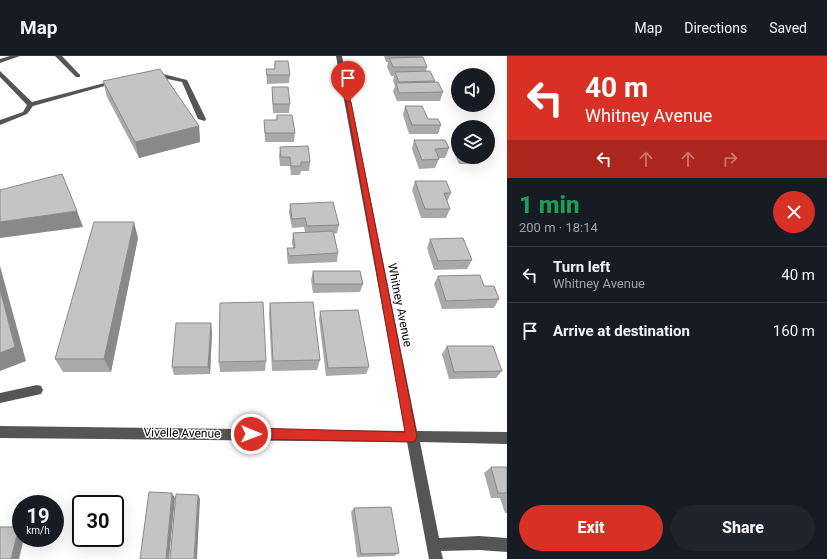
<!DOCTYPE html>
<html lang="en">
<head>
<meta charset="utf-8">
<style>
	:root { --surface:#171b24; --page:#20242c; --text:#f1f3f6; --muted:#9ea1a6; --line:#363941; --accent:#d93025 }
	body { margin:0; font-family:Roboto,sans-serif; background:var(--page); color:var(--text); height:100vh; display:flex; flex-direction:column; font-size:15px; white-space:nowrap }
	* { box-sizing:border-box; margin:0 }
	p { font-size:13px; color:var(--muted) }
	.icon { flex:none; width:22px; height:22px; fill:none; stroke:currentColor; stroke-width:2; stroke-linecap:round; stroke-linejoin:round }
	.map { position:relative; flex:1; overflow:hidden }
	.drawer { display:flex; flex-direction:column; background:var(--surface); width:320px }
	.drawer>* { flex:none }
	.banner { background:#d93025; color:#fff; overflow:hidden }
	.tools { position:absolute; left:451px; top:12px; display:grid; gap:8px }
	.tools a { display:grid; place-items:center; width:44px; height:44px; border-radius:50%; background:var(--surface); box-shadow:0 4px 16px #0002; font-size:20px }
	.speed { position:absolute; left:12px; top:439px; display:flex; gap:8px; font-size:20px; font-weight:700; text-align:center }
	.speed>* { display:grid; place-content:center; width:52px; height:52px; border-radius:50%; background:var(--surface); box-shadow:0 4px 16px #0002; line-height:1 }
	.speed small { font-size:10px; font-weight:400 }
	.speed .limit { border:2px solid #111; border-radius:6px; background:#fff; color:#111 }
	.pin { position:absolute; display:grid; place-items:center; width:34px; height:34px; color:#fff; margin:-41px -17px; border-radius:50% 50% 50% 0; rotate:-45deg; box-shadow:0 0 4px #0007 }
	.pin .icon { rotate:45deg }
	.me { position:absolute; width:44px; margin:-22px; rotate:91deg; stroke-linejoin:round; filter:drop-shadow(0 0 3px #0008) }
	.turn { display:flex; align-items:center; gap:14px; height:84px; padding:0 12px; font-size:18px }
	.turn .icon { width:52px; height:52px; stroke-width:2.5 }
	.turn b { display:block; font-size:28px; line-height:34px }
	.lanes { display:flex; align-items:center; height:38px; padding:0 12px; background:#0003; justify-content:center; gap:20px; direction:ltr }
	.lanes .off { opacity:.35 }
	.round { display:grid; place-items:center; flex:none; width:42px; height:42px; border-radius:21px; background:var(--page) }
	.summary { display:flex; align-items:center; justify-content:space-between; height:68px; padding:0 12px }
	h1 { font-size:24px; font-weight:800; line-height:30px; color:#1e9e55 }
	.cta { display:flex; gap:8px; margin-top:auto; padding:8px 12px }
	.cta a { flex:1; height:46px; border-radius:24px; background:var(--accent); color:#fff; font-size:16px; font-weight:800; line-height:46px; text-align:center }
	.cta a+a { background:var(--page); color:var(--text) }
	ul { padding:0; list-style:none }
	li { display:flex; align-items:center; gap:12px; height:56px; padding:0 12px; border-top:1px solid var(--line) }
	li div { flex:1 }
	li b { display:block; font-size:15px }
	li em { font-style:normal }
	header { display:flex; align-items:center; gap:24px; box-sizing:border-box; height:56px; padding:0 20px; background:var(--surface); border-bottom:1px solid var(--line) }
	header strong { font-size:19px }
	nav { display:flex; gap:22px; margin-inline-start:auto; font-size:14px }
	main { display:flex; flex:1; min-height:0 }
	.map>svg:first-child { display:block }
</style>
</head>
<body>
<header>
<strong>Map</strong>
<nav><a>Map</a><a>Directions</a><a>Saved</a></nav>
</header>
<main>
<div class="map">
<svg width="507" height="503" viewBox="0 0 507 503">
	<rect width="100%" height="100%" fill="#fff"/>
	<g fill="none" stroke-linecap="round" stroke-linejoin="round">
		<g fill="#555" fill-rule="evenodd">
			<polygon points="10,0 20,0 0,7 0,3"/>
			<polygon points="55,0 62,0 80,19 80,21 76,21"/>
			<polygon points="336,0 342,0 417,375 507,376 507,388 420,386 439,482 479,480 507,482 507,496 479,494 441,495 443,503 429,503 407,386 0,382 0,370 405,375"/>
			<polygon points="0,15 32,46 116,24 119,26 33,50 27,58 0,69 0,64 23,56 27,49 0,21"/>
			<polygon points="163,18 187,24 206,63 205,65 198,63 182,26 163,22 151,23 148,21 151,19"/>
			<polygon points="37,329 41,330 43,334 41,338 0,347 0,337"/>
		</g>
	</g>
	<g fill="#a9a9a9">
		<polygon points="384,0 422,0 421,1 427,11 426,15 435,25 435,26 443,36 440,45 397,45 393,36 395,30 393,25 394,20 391,20 387,11 388,6 386,6"/>
		<polygon points="275,5 290,19 289,27 267,28 266,13 274,13"/>
		<polygon points="103,25 199,70 200,86 139,102 107,41"/>
		<polygon points="272,31 290,48 289,57 273,57 272,40"/>
		<polygon points="405,50 428,63 441,69 438,78 409,78 403,59"/>
		<polygon points="277,59 295,77 294,86 265,86 264,64 276,64"/>
		<polygon points="414,84 449,92 445,102 438,102 439,103 435,112 419,113 412,93"/>
		<polygon points="280,91 310,106 309,115 301,115 300,119 291,119 290,110 280,110 279,100"/>
		<polygon points="456,92 458,92 458,101 480,101 481,103 479,108 459,108 454,97"/>
		<polygon points="415,125 451,137 447,146 450,153 446,162 421,162 412,134"/>
		<polygon points="290,148 339,169 337,177 334,178 338,197 337,206 288,208 287,201 287,192 293,192 292,186 293,177 305,176 304,171 292,172 289,157"/>
		<polygon points="138,182 111,316 63,316 55,303"/>
		<polygon points="430,183 472,204 467,213 434,214 427,192"/>
		<polygon points="313,215 363,228 360,236 313,237 311,224"/>
		<polygon points="438,220 484,230 499,243 494,252 442,253 434,228"/>
		<polygon points="270,247 320,304 317,314 272,315 269,258"/>
		<polygon points="320,255 369,311 366,318 326,320 319,263"/>
		<polygon points="212,275 210,318 174,319 172,311"/>
		<polygon points="447,290 502,315 496,322 449,323 442,298"/>
		<polygon points="266,305 265,315 220,316 219,306"/>
		<polygon points="491,411 507,411 507,457 505,457 500,442 491,442 484,417"/>
		<polygon points="354,452 399,497 394,500 357,501 351,456"/>
	</g>
	<g fill="#898989">
		<polygon points="199,70 200,86 139,102 135,86"/>
		<polygon points="77,155 83,171 0,182 0,166"/>
		<polygon points="134,166 138,182 111,316 104,303"/>
		<polygon points="0,210 26,305 0,315"/>
		<polygon points="211,267 212,275 210,318 208,311"/>
		<polygon points="172,437 175,442 169,503 166,503"/>
		<polygon points="198,439 200,443 197,503 194,503"/>
		<polygon points="19,471 21,472 21,482 24,482 19,503 11,503"/>
	</g>
	<g fill="#c4c4c4" stroke="#898989">
		<polygon points="423,1 427,11 393,11 389,2"/>
		<polygon points="275,5 288,5 290,19 267,19 266,13 275,13"/>
		<polygon points="160,13 199,70 135,86 103,25"/>
		<polygon points="430,15 435,25 399,26 395,16"/>
		<polygon points="438,26 443,36 399,37 396,27"/>
		<polygon points="272,31 288,31 290,48 273,48"/>
		<polygon points="405,50 422,50 428,63 438,63 441,69 412,69"/>
		<polygon points="277,59 292,59 295,77 265,77 264,64 277,64"/>
		<polygon points="414,84 445,84 449,92 435,93 439,103 422,104"/>
		<polygon points="308,90 310,106 301,106 301,110 291,110 290,101 281,101 280,91"/>
		<polygon points="460,101 480,101 481,103 461,104"/>
		<polygon points="62,118 77,155 0,166 0,134"/>
		<polygon points="415,125 446,125 451,137 444,137 450,153 425,153"/>
		<polygon points="333,146 339,169 307,170 305,162 292,163 290,148"/>
		<polygon points="94,166 134,166 104,303 55,303"/>
		<polygon points="333,175 338,197 289,200 287,192 295,192 293,177"/>
		<polygon points="463,182 472,204 438,205 430,183"/>
		<polygon points="313,215 360,215 363,228 314,228"/>
		<polygon points="480,219 484,230 494,230 499,243 446,245 438,220"/>
		<polygon points="0,233 15,291 0,297"/>
		<polygon points="263,246 266,305 219,306 220,247"/>
		<polygon points="313,246 320,304 273,305 270,247"/>
		<polygon points="358,254 369,311 328,312 320,255"/>
		<polygon points="176,267 211,267 208,311 172,311"/>
		<polygon points="447,290 493,290 502,315 454,316"/>
		<polygon points="491,411 507,411 507,437 498,437"/>
		<polygon points="149,436 172,437 166,503 140,503"/>
		<polygon points="176,438 198,439 194,503 170,503"/>
		<polygon points="391,451 399,497 361,498 354,452"/>
		<polygon points="0,471 19,471 11,503 0,503"/>
	</g>
	<polygon fill="#d93025" stroke="#8d1f18" points="346,44 351,46 417,381 415,385 411,386 251,383 248,381 246,378 248,374 251,372 405,376"/>
	<g text-anchor="middle" stroke-width="3" stroke-linejoin="round" paint-order="stroke">
		<g font-size="12" fill="#000" stroke="#fff">
			<text transform="translate(400 249) rotate(79)" y="4">Whitney Avenue</text>
			<text transform="translate(182 377) rotate(1)" y="4">Vivelle Avenue</text>
		</g>
	</g>
</svg>
<div class="tools">
<a><svg class="icon" aria-label="sound" viewBox="0 0 24 24"><path d="M4 9h4l5-4v14l-5-4H4zM17 9q2 3 0 6"/></svg></a>
<a><svg class="icon" aria-label="layers" viewBox="0 0 24 24"><path d="M12 4l9 5-9 5-9-5zM3 14l9 5 9-5"/></svg></a>
</div>
<div class="speed"><div>19<small>km/h</small></div><div class="limit">30</div></div>
<div class="pin" style="left:348px;top:46px;background:#d93025"><svg class="icon" aria-label="arrive" viewBox="0 0 24 24"><path d="M6 21V4h12l-3 4 3 4H6"/></svg></div>
<svg class="me" style="left:251px;top:378px" viewBox="-20 -20 40 40"><circle r="17" fill="#d93025" stroke="#fff" stroke-width="3"/><path d="M0-11L8 9 0 5-8 9z" fill="#fff"/></svg>
</div>
<section class="drawer">
<div class="banner">
<div class="turn"><svg class="icon" aria-label="left" viewBox="0 0 24 24"><path d="M17 20v-9H6M10 6l-5 5 5 5"/></svg><div><b>40 m</b>Whitney Avenue</div></div>
<div class="lanes"><svg class="icon" aria-label="left" viewBox="0 0 24 24"><path d="M17 20v-9H6M10 6l-5 5 5 5"/></svg><svg class="icon off" aria-label="ahead" viewBox="0 0 24 24"><path d="M12 20V5M6 11l6-6 6 6"/></svg><svg class="icon off" aria-label="ahead" viewBox="0 0 24 24"><path d="M12 20V5M6 11l6-6 6 6"/></svg><svg class="icon off" aria-label="right" viewBox="0 0 24 24"><path d="M7 20v-9h11M14 6l5 5-5 5"/></svg></div>
</div>
<div class="summary"><div><h1>1 min</h1><p>200 m · 18:14</p></div><a class="round" style="background:#d93025;color:#fff"><svg class="icon" aria-label="close" viewBox="0 0 24 24"><path d="M6 6l12 12M18 6L6 18"/></svg></a></div>
<ul>
<li><svg class="icon" aria-label="left" viewBox="0 0 24 24"><path d="M17 20v-9H6M10 6l-5 5 5 5"/></svg><div><b>Turn left</b><p>Whitney Avenue</p></div><em>40 m</em></li>
<li><svg class="icon" aria-label="arrive" viewBox="0 0 24 24"><path d="M6 21V4h12l-3 4 3 4H6"/></svg><div><b>Arrive at destination</b></div><em>160 m</em></li>
</ul>
<div class="cta"><a>Exit</a><a>Share</a></div>
</section>
</main>
</body>
</html>
